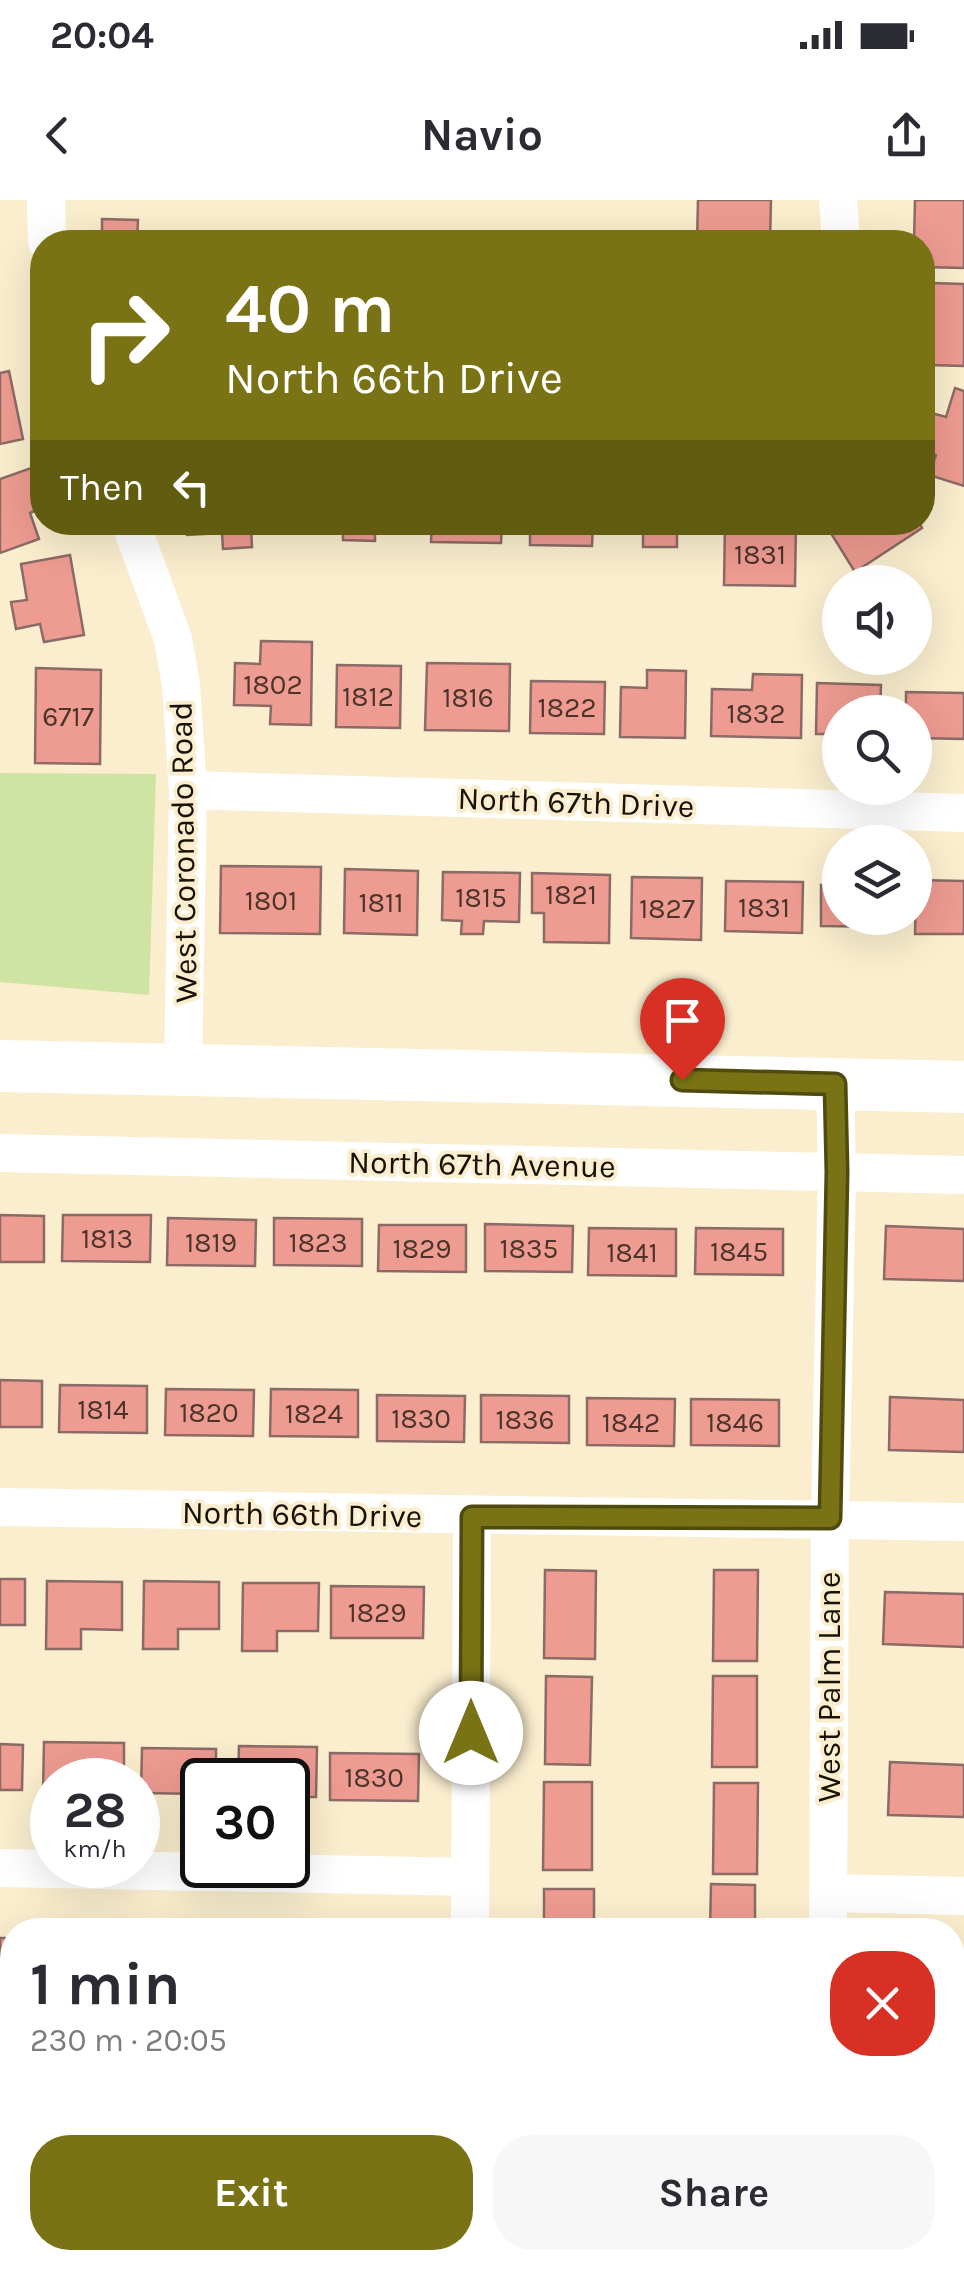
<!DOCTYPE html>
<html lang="en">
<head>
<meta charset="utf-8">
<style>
	:root { --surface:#fff; --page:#f7f7f7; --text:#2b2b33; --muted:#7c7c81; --accent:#7a7315 }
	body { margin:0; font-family:Karla,sans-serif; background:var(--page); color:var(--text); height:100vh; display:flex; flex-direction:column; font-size:38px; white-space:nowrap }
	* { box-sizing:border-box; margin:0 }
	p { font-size:32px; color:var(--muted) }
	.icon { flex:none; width:55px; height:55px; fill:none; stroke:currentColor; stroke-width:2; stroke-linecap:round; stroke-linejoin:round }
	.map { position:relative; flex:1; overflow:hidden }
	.panel { position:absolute; left:0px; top:1718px; width:965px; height:352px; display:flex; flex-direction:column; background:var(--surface); border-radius:40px 40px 0 0; box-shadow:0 10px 40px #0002 }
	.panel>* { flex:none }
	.banner { position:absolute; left:30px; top:30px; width:905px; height:305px; border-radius:40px; box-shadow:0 10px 40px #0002; background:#7a7315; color:#fff; overflow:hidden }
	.tools { position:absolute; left:822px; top:365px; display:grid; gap:20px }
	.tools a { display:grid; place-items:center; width:110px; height:110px; border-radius:50%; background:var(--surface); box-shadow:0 10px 40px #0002; font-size:50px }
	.speed { position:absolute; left:30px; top:1558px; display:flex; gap:20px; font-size:50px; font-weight:700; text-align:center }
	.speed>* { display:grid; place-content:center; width:130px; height:130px; border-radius:50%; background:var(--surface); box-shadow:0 10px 40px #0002; line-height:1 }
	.speed small { font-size:25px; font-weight:400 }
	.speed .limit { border:5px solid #111; border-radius:15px; background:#fff; color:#111 }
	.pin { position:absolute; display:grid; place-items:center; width:85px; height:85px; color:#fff; margin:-102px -42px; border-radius:50% 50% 50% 0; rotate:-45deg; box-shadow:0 0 10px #0007 }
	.pin .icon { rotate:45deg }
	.me { position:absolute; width:110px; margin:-55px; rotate:0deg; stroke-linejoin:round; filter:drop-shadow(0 0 8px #0008) }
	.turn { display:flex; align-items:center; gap:35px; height:210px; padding:0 30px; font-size:45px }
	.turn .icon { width:130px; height:130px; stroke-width:2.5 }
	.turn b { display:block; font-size:70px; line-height:85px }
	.then { display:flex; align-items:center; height:95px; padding:0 30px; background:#0003; gap:20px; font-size:38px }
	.round { display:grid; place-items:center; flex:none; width:105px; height:105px; border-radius:40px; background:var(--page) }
	.summary { display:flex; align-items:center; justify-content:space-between; height:170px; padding:0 30px }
	h1 { font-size:60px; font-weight:700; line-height:75px }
	.cta { display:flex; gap:20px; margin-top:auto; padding:20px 30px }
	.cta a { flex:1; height:115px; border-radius:40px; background:var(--accent); color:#fff; font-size:40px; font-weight:700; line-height:115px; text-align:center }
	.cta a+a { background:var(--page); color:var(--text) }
	.status { display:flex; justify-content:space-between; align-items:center; height:70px; padding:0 50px; background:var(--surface); direction:ltr }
	.status svg { height:28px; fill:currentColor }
	header { display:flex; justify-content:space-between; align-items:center; height:130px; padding:0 30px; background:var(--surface); font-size:45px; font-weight:700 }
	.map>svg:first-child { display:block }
</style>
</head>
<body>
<div class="status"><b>20:04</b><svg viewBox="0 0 49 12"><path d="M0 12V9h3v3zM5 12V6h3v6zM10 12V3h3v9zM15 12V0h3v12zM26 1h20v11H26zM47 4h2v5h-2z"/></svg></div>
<header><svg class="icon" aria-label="back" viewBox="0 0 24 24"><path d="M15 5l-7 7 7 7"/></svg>Navio<svg class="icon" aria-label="share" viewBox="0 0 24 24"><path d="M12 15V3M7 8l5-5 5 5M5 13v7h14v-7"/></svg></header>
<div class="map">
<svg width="964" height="2069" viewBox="0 0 964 2069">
	<rect width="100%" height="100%" fill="#faeece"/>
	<polygon fill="#cfe3a3" points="0,573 156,574 149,795 0,782"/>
	<g fill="#ee9b91" stroke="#8c6b66" stroke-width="2.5">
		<polygon points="698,0 771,0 770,42 697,42"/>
		<polygon points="915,0 964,0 964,68 922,67 922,42 914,42"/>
		<polygon points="102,19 138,20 137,42 102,42"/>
		<polygon points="931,83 964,84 964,166 930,165"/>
		<polygon points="9,171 23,239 0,244 0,173"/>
		<polygon points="955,188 964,191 964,286 929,275 936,255 922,251 922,230 928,212 946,217"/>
		<polygon points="34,267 42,289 42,308 30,313 39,339 0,353 0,279"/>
		<polygon points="186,322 270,322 270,326 251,327 252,347 223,349 222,333 187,335"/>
		<polygon points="317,322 400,322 400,328 375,327 375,341 343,340 343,325"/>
		<polygon points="432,322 502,322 501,343 431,342"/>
		<polygon points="530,322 593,322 592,346 530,345"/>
		<polygon points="619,322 696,322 696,331 677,331 677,347 643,347 643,328 619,328"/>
		<polygon points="725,322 796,322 795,386 724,385"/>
		<polygon points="824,322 919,322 922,328 855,372"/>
		<polygon points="70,355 84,435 44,442 40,424 16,429 11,402 27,400 21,364"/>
		<polygon points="261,441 312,442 311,525 270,524 271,506 234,505 235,463 260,464"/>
		<polygon points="427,463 510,464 509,531 425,530"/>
		<polygon points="337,465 401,466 400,528 336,527"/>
		<polygon points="36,468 101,470 100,564 35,563"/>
		<polygon points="647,470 686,471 685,538 620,537 621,487 647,488"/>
		<polygon points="753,474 802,475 801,538 711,536 712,489 752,490"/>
		<polygon points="531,481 605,482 604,534 530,533"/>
		<polygon points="817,483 881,485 880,512 840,512 840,534 816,534"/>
		<polygon points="906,492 964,493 964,539 915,538 915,512 906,512"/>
		<polygon points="221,666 321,667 320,734 220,733"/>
		<polygon points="345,669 418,671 417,735 344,733"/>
		<polygon points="443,672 520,673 519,722 484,721 483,734 461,734 462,721 442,720"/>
		<polygon points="532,673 610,675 609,743 544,742 544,713 532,713"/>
		<polygon points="632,677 702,678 701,740 631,738"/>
		<polygon points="916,680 964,681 964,734 915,734"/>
		<polygon points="726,681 803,682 802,733 725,731"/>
		<polygon points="821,685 840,685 840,718 891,718 891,727 821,726"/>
		<polygon points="0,1015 44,1016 44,1062 0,1062"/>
		<polygon points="63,1015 151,1015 150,1062 62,1061"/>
		<polygon points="168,1018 256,1020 255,1066 167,1065"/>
		<polygon points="274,1018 362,1019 362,1066 274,1065"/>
		<polygon points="485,1024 573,1026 572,1072 485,1071"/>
		<polygon points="379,1025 466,1025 466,1072 378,1071"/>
		<polygon points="886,1026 964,1029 964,1081 884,1079"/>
		<polygon points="589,1028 676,1029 676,1076 588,1075"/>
		<polygon points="696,1028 783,1029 783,1075 695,1074"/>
		<polygon points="0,1180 42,1181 42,1227 0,1227"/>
		<polygon points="60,1185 147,1186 147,1233 59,1232"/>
		<polygon points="166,1189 254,1190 253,1236 165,1235"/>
		<polygon points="271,1189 358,1190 358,1237 270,1236"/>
		<polygon points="377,1195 465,1196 464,1242 377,1241"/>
		<polygon points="481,1195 569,1196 569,1243 481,1242"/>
		<polygon points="890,1197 964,1200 964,1252 889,1250"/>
		<polygon points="587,1198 675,1199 674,1246 587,1245"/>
		<polygon points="691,1199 779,1200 779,1246 691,1245"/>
		<polygon points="545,1370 596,1371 595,1459 544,1458"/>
		<polygon points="714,1370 758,1370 757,1461 713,1461"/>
		<rect x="0" y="1379" width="25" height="46"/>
		<polygon points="47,1381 122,1382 122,1430 81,1429 81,1449 46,1449"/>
		<polygon points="144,1381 219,1382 219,1429 178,1429 178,1449 143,1449"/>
		<polygon points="243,1383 319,1383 318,1431 277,1431 277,1451 242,1451"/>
		<polygon points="331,1386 424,1387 423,1438 331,1438"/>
		<polygon points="885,1392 964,1394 964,1447 883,1444"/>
		<polygon points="546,1476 592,1477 590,1565 545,1564"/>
		<polygon points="713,1476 757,1476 757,1567 712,1567"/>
		<polygon points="44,1542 124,1543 124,1580 52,1580 52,1592 43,1592"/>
		<polygon points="0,1544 23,1545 22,1590 0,1590"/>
		<polygon points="239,1546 317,1547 316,1597 288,1597 288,1580 238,1580"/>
		<polygon points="142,1548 216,1549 216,1580 202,1580 202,1594 141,1593"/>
		<polygon points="330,1553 419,1554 418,1601 330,1600"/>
		<polygon points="890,1562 964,1565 964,1617 888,1615"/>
		<polygon points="544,1582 592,1582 592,1670 543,1670"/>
		<polygon points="714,1583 758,1583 757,1674 713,1674"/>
		<polygon points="711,1684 755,1685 755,1730 710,1730"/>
		<rect x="544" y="1689" width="50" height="41"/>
		<rect x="0" y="1738" width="12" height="49"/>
		<rect x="952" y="1847" width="12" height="79"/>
		<polygon points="0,1901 12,1903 12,1957 0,1954"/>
		<polygon points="952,2047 964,2047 964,2069 919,2069 919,2058 952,2058"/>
		<polygon points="171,2058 219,2058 223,2069 175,2069"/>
		<rect x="349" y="2058" width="44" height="11"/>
		<rect x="545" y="2058" width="42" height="11"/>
		<rect x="710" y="2058" width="42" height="11"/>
	</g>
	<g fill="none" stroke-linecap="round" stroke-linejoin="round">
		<g stroke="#fff" stroke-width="38">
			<polyline points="46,0 47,42"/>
			<polyline points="838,0 841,42"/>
			<polyline points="130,322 173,439 181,485 188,590 183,870"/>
			<polyline points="188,590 964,613"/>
			<polyline points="0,953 964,975"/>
			<polyline points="0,1307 964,1322"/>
			<polyline points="0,1668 470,1677"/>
			<polyline points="828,1693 964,1696"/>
			<polyline points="470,1730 472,1317"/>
			<polyline points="828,1730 830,1319 837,972 835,883"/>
			<polyline points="0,2048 12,2050"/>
			<polyline points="47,2058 59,2060 73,2069"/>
			<polyline points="471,2058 471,2069"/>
			<polyline points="826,2069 826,2058"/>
		</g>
		<polyline stroke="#fff" stroke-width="52" points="0,866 964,887"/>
	</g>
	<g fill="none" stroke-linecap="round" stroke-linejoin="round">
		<defs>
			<polyline id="route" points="471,1533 472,1317 830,1318 837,972 835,884 682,880"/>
		</defs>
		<use href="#route" stroke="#4f4b0e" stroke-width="25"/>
		<use href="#route" stroke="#7a7315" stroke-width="18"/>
	</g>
	<g text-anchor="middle" stroke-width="8" stroke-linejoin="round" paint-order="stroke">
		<g font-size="28" fill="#4c342a">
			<text x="760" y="364">1831</text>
			<text x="273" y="494">1802</text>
			<text x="368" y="506">1812</text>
			<text x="468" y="507">1816</text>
			<text x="567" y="517">1822</text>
			<text x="756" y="523">1832</text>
			<text x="68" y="526">6717</text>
			<text x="571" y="704">1821</text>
			<text x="481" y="707">1815</text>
			<text x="271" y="710">1801</text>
			<text x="381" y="712">1811</text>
			<text x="764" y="717">1831</text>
			<text x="667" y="718">1827</text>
			<text x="107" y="1048">1813</text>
			<text x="211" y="1052">1819</text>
			<text x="318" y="1052">1823</text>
			<text x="422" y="1058">1829</text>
			<text x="529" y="1058">1835</text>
			<text x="739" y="1061">1845</text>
			<text x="632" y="1062">1841</text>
			<text x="103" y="1219">1814</text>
			<text x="209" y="1222">1820</text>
			<text x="314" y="1223">1824</text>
			<text x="421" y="1228">1830</text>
			<text x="525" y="1229">1836</text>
			<text x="631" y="1232">1842</text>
			<text x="735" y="1232">1846</text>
			<text x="377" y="1422">1829</text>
			<text x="374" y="1587">1830</text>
		</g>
		<g font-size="32" fill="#161207" stroke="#faeece">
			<text transform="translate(576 602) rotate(2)" y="11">North 67th Drive</text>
			<text transform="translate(183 652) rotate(-91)" y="11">West Coronado Road</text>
			<text transform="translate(482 964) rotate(1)" y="11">North 67th Avenue</text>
			<text transform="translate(302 1314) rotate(1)" y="11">North 66th Drive</text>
			<text transform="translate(829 1487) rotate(-90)" y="11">West Palm Lane</text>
		</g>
	</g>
</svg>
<div class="tools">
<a><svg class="icon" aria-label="sound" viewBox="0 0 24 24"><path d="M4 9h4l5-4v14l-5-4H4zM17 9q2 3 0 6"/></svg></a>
<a><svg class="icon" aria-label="search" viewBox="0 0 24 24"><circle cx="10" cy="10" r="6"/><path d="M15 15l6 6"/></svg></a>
<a><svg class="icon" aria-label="layers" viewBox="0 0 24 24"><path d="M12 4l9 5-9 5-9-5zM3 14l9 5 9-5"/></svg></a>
</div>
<div class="speed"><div>28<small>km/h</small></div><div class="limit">30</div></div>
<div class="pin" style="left:682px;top:880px;background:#d93025"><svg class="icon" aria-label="arrive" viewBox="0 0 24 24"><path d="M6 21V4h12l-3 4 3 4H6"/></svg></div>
<svg class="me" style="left:471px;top:1533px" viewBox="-20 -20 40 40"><circle r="19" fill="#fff"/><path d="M0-13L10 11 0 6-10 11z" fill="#7a7315"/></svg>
<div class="banner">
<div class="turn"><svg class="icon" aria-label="right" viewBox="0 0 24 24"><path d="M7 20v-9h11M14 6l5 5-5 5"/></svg><div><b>40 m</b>North 66th Drive</div></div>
<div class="then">Then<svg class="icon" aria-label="left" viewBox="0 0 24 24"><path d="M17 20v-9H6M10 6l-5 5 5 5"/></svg></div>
</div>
<section class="panel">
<div class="summary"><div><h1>1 min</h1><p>230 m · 20:05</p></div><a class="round" style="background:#d93025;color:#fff"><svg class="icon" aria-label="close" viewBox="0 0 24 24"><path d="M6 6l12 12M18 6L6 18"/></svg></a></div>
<div class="cta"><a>Exit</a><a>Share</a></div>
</section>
</div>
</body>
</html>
